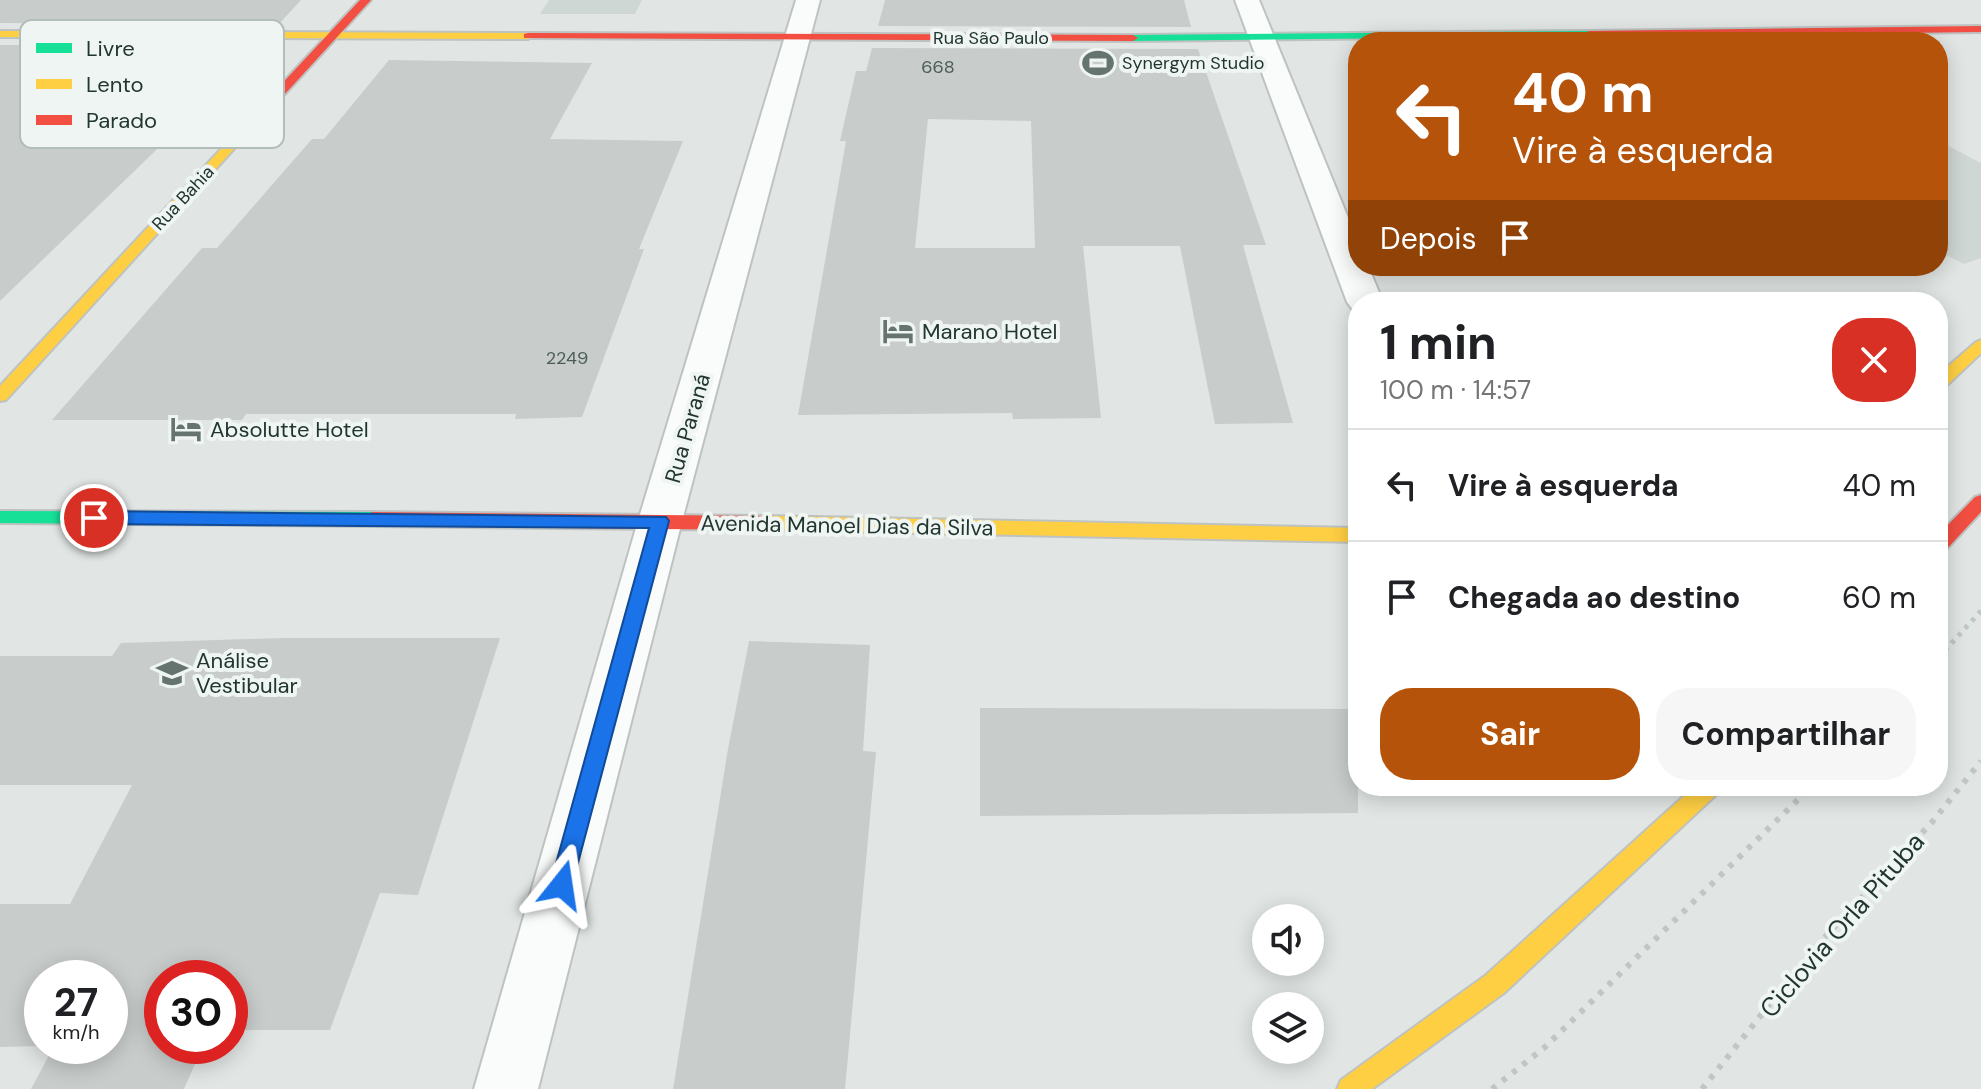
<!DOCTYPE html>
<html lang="pt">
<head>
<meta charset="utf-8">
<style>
	:root { --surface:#fff; --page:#f6f6f6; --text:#202124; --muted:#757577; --line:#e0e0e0; --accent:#b45309 }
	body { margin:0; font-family:"DM Sans",sans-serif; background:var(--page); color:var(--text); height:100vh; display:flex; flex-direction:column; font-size:30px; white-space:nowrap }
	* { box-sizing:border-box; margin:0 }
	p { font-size:26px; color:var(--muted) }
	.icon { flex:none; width:44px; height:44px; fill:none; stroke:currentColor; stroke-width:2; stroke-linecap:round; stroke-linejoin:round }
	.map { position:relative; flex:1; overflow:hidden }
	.drawer { position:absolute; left:1348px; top:292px; width:600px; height:504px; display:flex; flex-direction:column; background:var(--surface); border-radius:32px; box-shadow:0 4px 20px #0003 }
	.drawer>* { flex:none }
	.top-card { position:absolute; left:1348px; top:32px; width:600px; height:244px; border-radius:32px; box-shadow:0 4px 20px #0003; background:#b45309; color:#fff; overflow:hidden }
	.buttons { position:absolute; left:1252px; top:904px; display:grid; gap:16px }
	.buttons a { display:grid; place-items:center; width:72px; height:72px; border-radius:50%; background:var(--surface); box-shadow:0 4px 20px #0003; font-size:40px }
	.speed { position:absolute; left:24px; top:960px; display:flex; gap:16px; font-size:40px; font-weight:700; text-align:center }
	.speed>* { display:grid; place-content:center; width:104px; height:104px; border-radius:50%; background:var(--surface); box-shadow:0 4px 20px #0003; line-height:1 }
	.speed small { font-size:20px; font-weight:400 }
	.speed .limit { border:12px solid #d22; background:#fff; color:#111 }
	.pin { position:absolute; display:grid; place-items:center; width:68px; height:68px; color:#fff; margin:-34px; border:4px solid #fff; border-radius:50%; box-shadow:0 2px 8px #0007 }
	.me { position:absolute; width:88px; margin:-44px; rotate:15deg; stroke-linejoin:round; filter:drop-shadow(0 0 6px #0008) }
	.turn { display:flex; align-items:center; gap:28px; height:168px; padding:0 32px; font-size:36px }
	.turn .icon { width:104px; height:104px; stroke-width:2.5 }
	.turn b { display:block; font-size:56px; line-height:68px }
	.then { display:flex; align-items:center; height:76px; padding:0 32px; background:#0003; gap:16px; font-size:30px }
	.round { display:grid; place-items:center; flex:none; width:84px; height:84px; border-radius:32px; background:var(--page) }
	.summary { display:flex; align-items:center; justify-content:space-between; height:136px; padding:0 32px }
	h1 { font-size:48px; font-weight:700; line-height:60px }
	.primary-button { display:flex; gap:16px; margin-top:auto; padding:16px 32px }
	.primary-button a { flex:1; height:92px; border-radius:32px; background:var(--accent); color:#fff; font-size:32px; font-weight:700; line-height:92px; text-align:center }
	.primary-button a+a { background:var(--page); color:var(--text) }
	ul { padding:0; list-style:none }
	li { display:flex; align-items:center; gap:24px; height:112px; padding:0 32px; border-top:2px solid var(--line) }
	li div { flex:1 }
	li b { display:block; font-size:30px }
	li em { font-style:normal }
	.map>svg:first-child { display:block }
</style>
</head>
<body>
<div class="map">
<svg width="1981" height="1089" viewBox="0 0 1981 1089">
	<rect width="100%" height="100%" fill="#e1e6e4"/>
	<g fill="#cfd7d4">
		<polygon points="549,0 642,0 635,14 540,14"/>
		<polygon points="1943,143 1981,163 1981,258 1964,264 1938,251 1938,144"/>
	</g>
	<g fill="#c8cdcb" fill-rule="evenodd">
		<polygon points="0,0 301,0 279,24 0,23"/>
		<polygon points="885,0 1184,0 1191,27 878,26"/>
		<polygon points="0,45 258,46 181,126 0,301"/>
		<path d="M 872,48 L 1198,49 L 1266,245 L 1243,245 L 1293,423 L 1215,424 L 1180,246 L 1083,246 L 1101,418 L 1013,419 L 1012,413 L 798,415 L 846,141 L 840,141 L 856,71 L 866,71 ZM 928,119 L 1031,121 L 1035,248 L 915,248 Z"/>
		<polygon points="389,60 592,63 550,139 683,141 639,249 644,249 582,417 515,419 516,414 246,414 242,420 52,420 202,248 217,248 312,139 324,139"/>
		<polygon points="283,638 500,638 418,895 380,893 330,1030 230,1030 230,978 162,978 162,1046 203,1046 184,1089 31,1089 54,1046 110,1046 110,978 42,978 42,1046 0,1047 0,904 70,904 132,785 0,785 0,656 112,656 121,643"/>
		<polygon points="749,641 870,645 863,751 876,752 845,1089 673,1089 728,749"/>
		<polygon points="980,708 1358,709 1358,813 980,816"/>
	</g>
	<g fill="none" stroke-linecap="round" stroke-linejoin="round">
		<defs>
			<g id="street">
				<polygon points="796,0 820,0 682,521 538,1089 474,1089 638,521"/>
				<polygon points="1235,0 1259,0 1358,242 1358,266 1368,266 1383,302 1358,302 1358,311 1353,310 1347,302"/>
			</g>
			<g id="fast">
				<polygon points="1589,31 1594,34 1593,36 1133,41 1128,38 1133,35"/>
				<polygon points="0,511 372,512 381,519 372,526 0,523"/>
			</g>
			<g id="slow">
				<polygon points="0,31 528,33 533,36 528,39 0,37"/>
				<polygon points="233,136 243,139 6,400 0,401 0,386"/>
				<polygon points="1981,340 1981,353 1944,388 1938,389 1938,375 1976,342"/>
				<polygon points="765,516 1358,528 1358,542 765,530 756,523"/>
				<polygon points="1695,786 1721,786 1718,793 1504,993 1372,1089 1337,1089 1341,1080 1486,975"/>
			</g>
			<g id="jam">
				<polygon points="360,0 371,0 241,142 233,142 233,136"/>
				<polygon points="1981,26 1981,32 1589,37 1584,34 1589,31"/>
				<polygon points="528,33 1133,35 1138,38 1133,41 524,38 524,34"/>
				<polygon points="1981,495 1981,512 1944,552 1938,554 1938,535 1975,497"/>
				<polygon points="372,512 765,516 774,523 765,530 372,526 363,519"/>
			</g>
		</defs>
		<use href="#street" stroke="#bec3c1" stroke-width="4"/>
		<use href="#fast" stroke="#bec3c1" stroke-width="4"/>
		<use href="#slow" stroke="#bec3c1" stroke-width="4"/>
		<use href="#jam" stroke="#bec3c1" stroke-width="4"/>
		<polyline stroke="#bfc6c3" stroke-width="5" stroke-dasharray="4 6" stroke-linecap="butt" points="1938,658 1981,611"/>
		<g stroke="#bfc6c3" stroke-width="6" stroke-dasharray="5 8" stroke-linecap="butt">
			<polyline points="1492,1089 1544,1048 1812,786"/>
			<polyline points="1702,1089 1813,950 1933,821 1981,761"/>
		</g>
		<use href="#street" fill="#fafbfb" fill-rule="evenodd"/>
		<use href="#fast" fill="#16e098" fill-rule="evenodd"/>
		<use href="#slow" fill="#ffcf43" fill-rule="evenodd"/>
		<use href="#jam" fill="#f24e42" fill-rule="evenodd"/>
	</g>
	<polygon fill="#1a73e8" stroke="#114b97" stroke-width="2" points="94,511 666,517 669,521 570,893 562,896 554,893 550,885 649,528 94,524 85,518"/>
	<defs>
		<symbol id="stadium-bare" viewBox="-9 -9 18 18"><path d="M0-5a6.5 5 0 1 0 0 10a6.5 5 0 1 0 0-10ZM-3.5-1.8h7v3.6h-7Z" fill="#65746f" stroke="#eff5f2" stroke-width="2.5" paint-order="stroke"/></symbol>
		<symbol id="hotel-bare" viewBox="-9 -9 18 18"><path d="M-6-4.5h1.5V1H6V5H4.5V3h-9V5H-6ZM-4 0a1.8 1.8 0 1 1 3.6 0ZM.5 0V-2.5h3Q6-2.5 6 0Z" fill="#65746f" stroke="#eff5f2" stroke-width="2.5" paint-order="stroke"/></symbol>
		<symbol id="school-bare" viewBox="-9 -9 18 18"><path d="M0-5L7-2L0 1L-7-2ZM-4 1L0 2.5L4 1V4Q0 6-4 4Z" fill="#65746f" stroke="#eff5f2" stroke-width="2.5" paint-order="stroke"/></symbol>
	</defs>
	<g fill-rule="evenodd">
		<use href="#stadium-bare" x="1076" y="41" width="44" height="44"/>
		<use href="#hotel-bare" x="876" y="309" width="44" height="44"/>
		<use href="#hotel-bare" x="164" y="407" width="44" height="44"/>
		<use href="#school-bare" x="150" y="651" width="44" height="44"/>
	</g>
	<g text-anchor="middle" stroke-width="8" stroke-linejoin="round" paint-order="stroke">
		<g font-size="18" fill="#223630" stroke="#eff5f2">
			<text x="991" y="44">Rua São Paulo</text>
			<text transform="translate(183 198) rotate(-47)" y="6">Rua Bahia</text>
		</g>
		<g font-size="18" fill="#223630" stroke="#eff5f2" text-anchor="start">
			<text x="1122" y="69">Synergym Studio</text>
		</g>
		<g font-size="18" fill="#4c5c58">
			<text x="938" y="73">668</text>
			<text x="567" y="364">2249</text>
		</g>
		<g font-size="22" fill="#223630" stroke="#eff5f2" text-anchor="start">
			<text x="922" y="339">Marano Hotel</text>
			<text x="210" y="437">Absolutte Hotel</text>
			<text x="196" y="668">Análise<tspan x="196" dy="25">Vestibular</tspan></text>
		</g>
		<g font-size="22" fill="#223630" stroke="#eff5f2">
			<text transform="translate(687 428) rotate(-74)" y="8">Rua Paraná</text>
			<text transform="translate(847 525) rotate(1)" y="8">Avenida Manoel Dias da Silva</text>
		</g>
		<g font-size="26" fill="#223630" stroke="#eff5f2">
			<text transform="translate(1842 925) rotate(-49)" y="9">Ciclovia Orla Pituba</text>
		</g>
	</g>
	<rect x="20" y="20" width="264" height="128" rx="12" fill="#eff5f2" stroke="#b2bcb8" stroke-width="2"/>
	<rect x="36" y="43" width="36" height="10" fill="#16e098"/>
	<rect x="36" y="79" width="36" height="10" fill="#ffcf43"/>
	<rect x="36" y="115" width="36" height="10" fill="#f24e42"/>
	<g font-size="22" fill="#223630">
		<text x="86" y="56">Livre</text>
		<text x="86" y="92">Lento</text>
		<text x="86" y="128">Parado</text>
	</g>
</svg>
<div class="buttons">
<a><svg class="icon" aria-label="sound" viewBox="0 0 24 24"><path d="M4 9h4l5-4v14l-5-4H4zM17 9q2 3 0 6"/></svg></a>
<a><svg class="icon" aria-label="layers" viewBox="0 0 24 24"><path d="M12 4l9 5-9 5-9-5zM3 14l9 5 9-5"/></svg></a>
</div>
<div class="speed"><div>27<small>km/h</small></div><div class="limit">30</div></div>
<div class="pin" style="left:94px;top:518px;background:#d93025"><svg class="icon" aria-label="arrive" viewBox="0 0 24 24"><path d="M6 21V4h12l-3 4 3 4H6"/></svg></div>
<svg class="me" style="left:562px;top:885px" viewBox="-20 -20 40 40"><path d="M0-17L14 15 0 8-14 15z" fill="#1a73e8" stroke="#fff" stroke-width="4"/></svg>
<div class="top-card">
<div class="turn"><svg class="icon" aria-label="left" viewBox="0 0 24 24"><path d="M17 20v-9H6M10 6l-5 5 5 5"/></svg><div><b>40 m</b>Vire à esquerda</div></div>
<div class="then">Depois<svg class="icon" aria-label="arrive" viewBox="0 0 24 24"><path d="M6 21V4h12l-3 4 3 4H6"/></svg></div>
</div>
<section class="drawer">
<div class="summary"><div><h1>1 min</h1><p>100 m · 14:57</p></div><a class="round" style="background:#d93025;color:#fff"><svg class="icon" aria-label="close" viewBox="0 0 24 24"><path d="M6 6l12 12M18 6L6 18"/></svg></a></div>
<ul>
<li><svg class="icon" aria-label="left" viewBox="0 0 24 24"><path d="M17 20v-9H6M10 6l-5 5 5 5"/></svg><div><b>Vire à esquerda</b></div><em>40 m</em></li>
<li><svg class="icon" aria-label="arrive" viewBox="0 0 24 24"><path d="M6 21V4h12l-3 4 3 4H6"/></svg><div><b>Chegada ao destino</b></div><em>60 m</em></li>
</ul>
<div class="primary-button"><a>Sair</a><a>Compartilhar</a></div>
</section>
</div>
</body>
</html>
